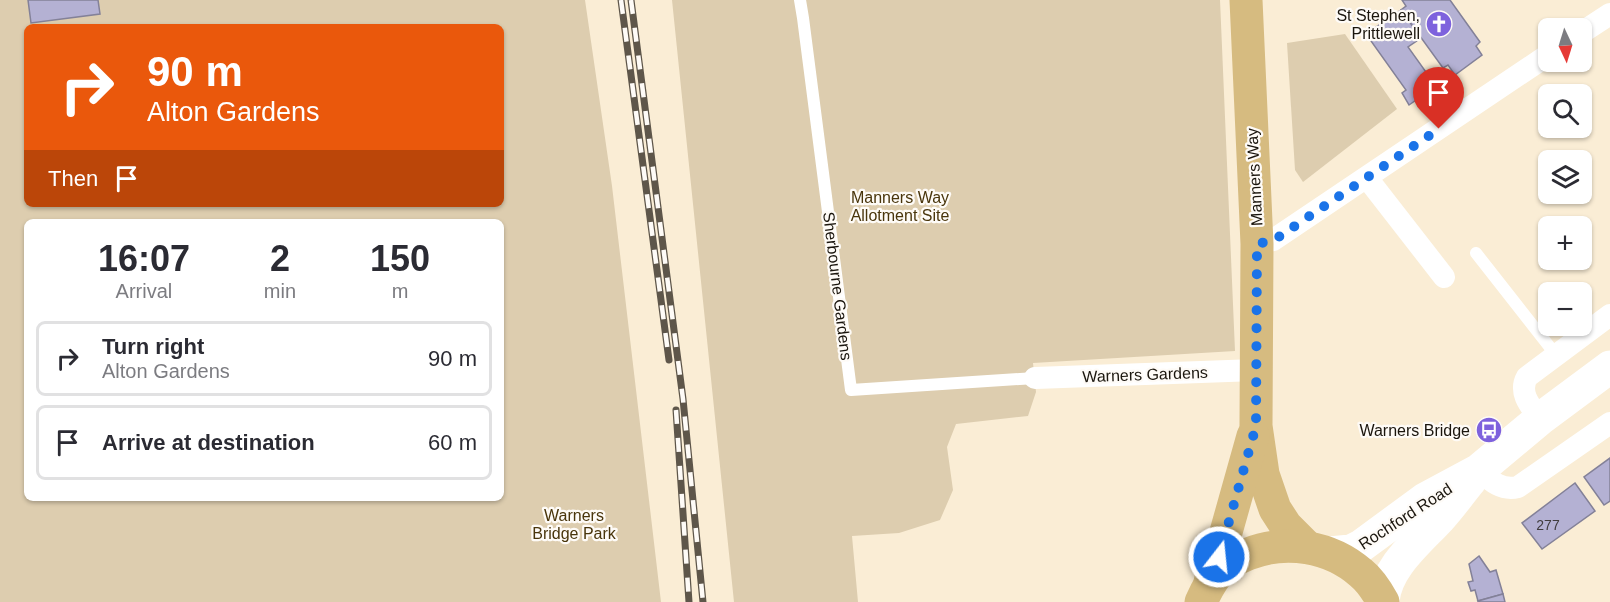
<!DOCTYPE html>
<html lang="en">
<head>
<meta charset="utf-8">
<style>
	:root { --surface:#fff; --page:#f7f7f7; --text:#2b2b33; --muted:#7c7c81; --line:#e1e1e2 }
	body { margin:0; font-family:Helvetica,sans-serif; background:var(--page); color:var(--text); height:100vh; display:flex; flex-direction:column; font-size:22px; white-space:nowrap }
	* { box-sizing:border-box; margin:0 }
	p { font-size:20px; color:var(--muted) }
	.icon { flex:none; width:33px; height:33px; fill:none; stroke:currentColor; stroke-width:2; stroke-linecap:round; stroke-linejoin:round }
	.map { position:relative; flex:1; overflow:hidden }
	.panel { position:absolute; left:24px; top:219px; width:480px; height:282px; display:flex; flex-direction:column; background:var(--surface); border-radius:9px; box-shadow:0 2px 4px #0004 }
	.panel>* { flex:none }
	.top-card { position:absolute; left:24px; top:24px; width:480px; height:183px; border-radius:9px; box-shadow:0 2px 4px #0004; background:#ea580c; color:#fff; overflow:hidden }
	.needle { width:39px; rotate:176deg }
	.controls { position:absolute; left:1538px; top:18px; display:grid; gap:12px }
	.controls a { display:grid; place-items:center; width:54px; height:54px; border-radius:9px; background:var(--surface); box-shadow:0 2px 4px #0004; font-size:30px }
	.pin { position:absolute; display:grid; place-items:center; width:51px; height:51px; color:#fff; margin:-62px -26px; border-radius:50% 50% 50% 0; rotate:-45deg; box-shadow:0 0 6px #0007 }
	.pin .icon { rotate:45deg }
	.me { position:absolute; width:66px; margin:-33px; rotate:16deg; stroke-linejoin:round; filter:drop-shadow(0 0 4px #0008) }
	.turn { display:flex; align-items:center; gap:21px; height:126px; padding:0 24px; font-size:27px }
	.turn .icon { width:78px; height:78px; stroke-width:2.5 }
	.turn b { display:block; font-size:42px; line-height:51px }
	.then { display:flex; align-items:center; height:57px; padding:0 24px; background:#0003; gap:12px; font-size:22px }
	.eta { display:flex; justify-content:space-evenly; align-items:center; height:102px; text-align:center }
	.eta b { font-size:36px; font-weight:700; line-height:42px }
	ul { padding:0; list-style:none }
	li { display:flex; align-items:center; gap:18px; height:75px; margin:0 12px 9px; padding:0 12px; border:3px solid var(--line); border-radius:9px }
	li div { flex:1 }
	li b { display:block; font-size:22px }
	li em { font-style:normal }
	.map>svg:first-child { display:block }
</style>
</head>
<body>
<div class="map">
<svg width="1610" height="602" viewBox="0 0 1610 602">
	<rect width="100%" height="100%" fill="#faedd5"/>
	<g fill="#ddcdaf" fill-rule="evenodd">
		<path d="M 0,0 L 585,0 L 612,186 L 661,602 L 0,602 ZM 27,27 L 501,27 L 501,204 L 27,204 ZM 27,222 L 501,222 L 501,498 L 27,498 Z"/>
		<polygon points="672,0 1220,0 1235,351 1033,363 1036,392 1028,416 956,424 947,447 953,490 940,520 899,533 852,536 858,602 734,602"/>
		<polygon points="1345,34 1397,109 1303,182 1295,170 1287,43"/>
	</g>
	<g fill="#b4b1d3" stroke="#838198" stroke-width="1.5">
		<polygon points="28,0 98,0 100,14 31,23"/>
		<polygon points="1402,0 1450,0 1480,42 1476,46 1482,55 1455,75 1448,65 1443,68 1401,10 1406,6"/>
		<polygon points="1401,10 1421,38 1408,47 1436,86 1409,105 1402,93 1406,90 1366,34"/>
		<polygon points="1610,458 1610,501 1604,505 1584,477"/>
		<polygon points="1575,483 1595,511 1542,549 1522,523"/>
		<polygon points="1479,556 1490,572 1496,570 1503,594 1478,601 1475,590 1471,591 1468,582 1473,581 1469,564"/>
		<polygon points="1503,594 1505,602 1479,602 1478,601"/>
	</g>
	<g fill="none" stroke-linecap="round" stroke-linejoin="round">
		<g stroke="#fff" stroke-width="12">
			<polyline points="800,0 803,18 851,390 1035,378"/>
			<polyline points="1476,253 1556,355"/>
		</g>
		<g stroke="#fff" stroke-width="22">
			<polyline points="1581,33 1610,14"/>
			<polyline points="1367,178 1444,277"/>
			<polyline points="1257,244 1273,240 1548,55"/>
			<polyline points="1035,378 1256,370"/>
			<path d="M 1540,419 C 1531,407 1518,393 1527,377 L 1610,315"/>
			<path d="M 1479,470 C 1491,481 1501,491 1518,487 L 1610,423"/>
		</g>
		<g stroke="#fff" stroke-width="33">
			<polyline points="1329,553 1351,551 1361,546 1425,499 1479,470 1540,419 1610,367"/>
			<path d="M 1383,601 C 1386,567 1418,542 1440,518 C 1451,506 1460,493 1470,481"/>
		</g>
		<g stroke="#d6bb80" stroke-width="33">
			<polyline points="1246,0 1257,244 1256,426 1263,474 1275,509 1286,526 1307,547"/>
			<polyline points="1210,582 1219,557 1253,436"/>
			<path d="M 1201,602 C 1206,591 1212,579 1220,571 C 1228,563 1238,558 1248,554 C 1286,539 1330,546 1361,573 C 1371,581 1377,591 1383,602"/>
		</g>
		<defs>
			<g id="rail">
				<polyline points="621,0 669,360"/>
				<polyline points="631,0 683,399 703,602"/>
				<polyline points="676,410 689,602"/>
			</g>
		</defs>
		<use href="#rail" stroke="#5e564a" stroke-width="7"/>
		<use href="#rail" stroke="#fefbf7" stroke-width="4.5" stroke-dasharray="14" stroke-linecap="butt"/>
	</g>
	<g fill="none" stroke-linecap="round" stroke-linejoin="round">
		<polyline stroke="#1a73e8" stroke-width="10" stroke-dasharray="0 18" points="1219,557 1256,426 1257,244 1274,240 1439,129"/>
	</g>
	<defs>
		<symbol id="church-disc" viewBox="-11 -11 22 22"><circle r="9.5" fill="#7e62dd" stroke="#fefbf7"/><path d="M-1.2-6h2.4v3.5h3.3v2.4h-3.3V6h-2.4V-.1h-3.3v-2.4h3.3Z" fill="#fff"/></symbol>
		<symbol id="bus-disc" viewBox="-11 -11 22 22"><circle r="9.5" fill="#7e62dd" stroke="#fefbf7"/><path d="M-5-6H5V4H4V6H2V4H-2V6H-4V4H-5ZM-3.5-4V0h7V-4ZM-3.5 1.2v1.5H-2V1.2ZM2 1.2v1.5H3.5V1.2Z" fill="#fff"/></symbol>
	</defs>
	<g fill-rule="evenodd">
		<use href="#church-disc" x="1424" y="9" width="30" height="30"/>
		<use href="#bus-disc" x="1474" y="415" width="30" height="30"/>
	</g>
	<g text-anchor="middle" stroke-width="4.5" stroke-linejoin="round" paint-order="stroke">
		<g font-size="14" fill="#403c3e">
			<text x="1548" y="530">277</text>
		</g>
		<g font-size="16" fill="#1a150d" stroke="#fefbf7" text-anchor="end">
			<text x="1420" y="21">St Stephen,<tspan x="1420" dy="18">Prittlewell</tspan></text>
			<text x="1470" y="436">Warners Bridge</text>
		</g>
		<g font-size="16" fill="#1a150d" stroke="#fefbf7">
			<text transform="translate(1254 177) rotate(-93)" y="6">Manners Way</text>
			<text transform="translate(838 286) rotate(83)" y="6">Sherbourne Gardens</text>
			<text transform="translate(1145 374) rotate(-2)" y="6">Warners Gardens</text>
			<text transform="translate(1405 516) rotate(-33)" y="6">Rochford Road</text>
		</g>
		<g font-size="16" fill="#49350b" stroke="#fefbf7">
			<text x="900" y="203">Manners Way<tspan x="900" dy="18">Allotment Site</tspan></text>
			<text x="574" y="521">Warners<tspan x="574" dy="18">Bridge Park</tspan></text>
		</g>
	</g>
</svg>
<div class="controls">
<a><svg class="needle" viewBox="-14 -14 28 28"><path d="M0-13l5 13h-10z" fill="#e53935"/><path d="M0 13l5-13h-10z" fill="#7c7c81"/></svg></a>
<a><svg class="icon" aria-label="search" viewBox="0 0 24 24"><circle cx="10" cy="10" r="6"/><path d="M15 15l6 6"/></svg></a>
<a><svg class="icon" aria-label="layers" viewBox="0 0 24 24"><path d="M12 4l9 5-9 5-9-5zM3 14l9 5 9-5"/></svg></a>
<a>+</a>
<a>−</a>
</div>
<div class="pin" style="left:1439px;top:129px;background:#d93025"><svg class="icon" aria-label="arrive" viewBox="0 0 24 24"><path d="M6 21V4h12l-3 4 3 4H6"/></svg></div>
<svg class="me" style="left:1219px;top:557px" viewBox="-20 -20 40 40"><circle r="17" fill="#1a73e8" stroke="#fff" stroke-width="3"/><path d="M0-11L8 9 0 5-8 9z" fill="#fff"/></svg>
<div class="top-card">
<div class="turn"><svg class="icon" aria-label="right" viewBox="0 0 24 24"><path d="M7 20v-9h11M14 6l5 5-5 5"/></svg><div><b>90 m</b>Alton Gardens</div></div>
<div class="then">Then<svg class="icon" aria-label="arrive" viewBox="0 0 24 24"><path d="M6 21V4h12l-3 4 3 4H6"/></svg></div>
</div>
<section class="panel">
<div class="eta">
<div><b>16:07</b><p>Arrival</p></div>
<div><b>2</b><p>min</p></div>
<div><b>150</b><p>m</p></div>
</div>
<ul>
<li><svg class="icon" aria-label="right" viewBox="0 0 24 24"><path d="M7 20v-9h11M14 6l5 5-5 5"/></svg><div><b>Turn right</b><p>Alton Gardens</p></div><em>90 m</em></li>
<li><svg class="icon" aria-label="arrive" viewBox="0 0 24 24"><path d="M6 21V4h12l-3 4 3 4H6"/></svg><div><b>Arrive at destination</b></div><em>60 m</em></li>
</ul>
</section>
</div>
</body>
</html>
